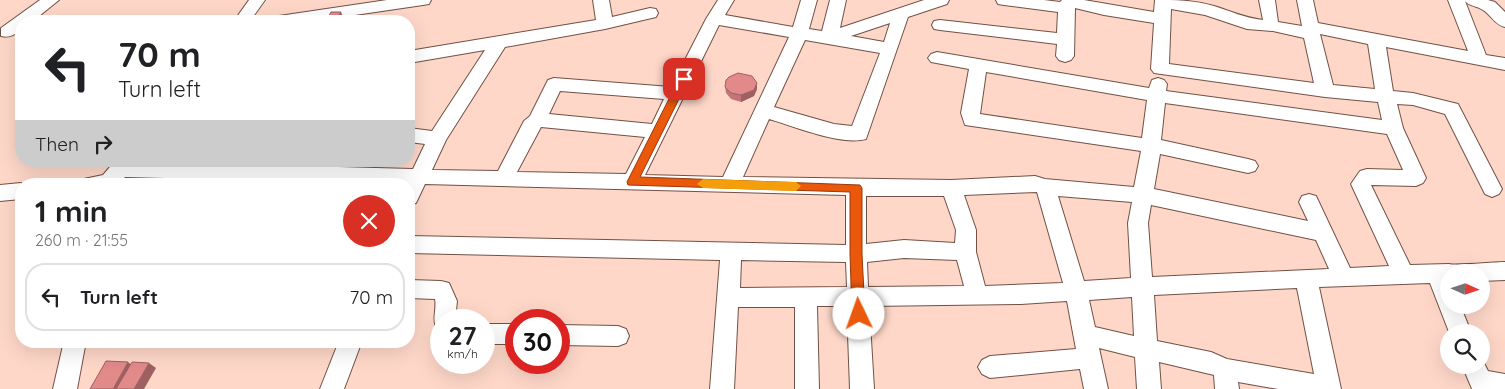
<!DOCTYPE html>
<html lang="en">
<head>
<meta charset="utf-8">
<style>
	:root { --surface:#fff; --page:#f2f2f2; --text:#202124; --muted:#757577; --line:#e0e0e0 }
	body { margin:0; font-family:Quicksand,sans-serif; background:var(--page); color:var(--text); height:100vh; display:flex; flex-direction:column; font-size:19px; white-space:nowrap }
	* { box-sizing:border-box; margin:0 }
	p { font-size:16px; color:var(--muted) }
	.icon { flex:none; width:28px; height:28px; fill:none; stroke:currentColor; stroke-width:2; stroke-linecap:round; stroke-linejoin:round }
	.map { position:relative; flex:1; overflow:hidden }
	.details { position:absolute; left:15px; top:178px; width:400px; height:170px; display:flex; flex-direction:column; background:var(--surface); border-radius:20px; box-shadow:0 5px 20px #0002 }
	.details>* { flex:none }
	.banner { position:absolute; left:15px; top:15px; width:400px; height:152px; border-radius:20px; box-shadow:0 5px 20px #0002; background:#fff; color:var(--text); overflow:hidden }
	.needle { width:32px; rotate:93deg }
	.buttons { position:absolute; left:1440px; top:264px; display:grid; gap:10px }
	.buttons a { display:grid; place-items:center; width:50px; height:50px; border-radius:50%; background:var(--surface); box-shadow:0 5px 20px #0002; font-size:25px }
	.speed { position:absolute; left:430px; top:309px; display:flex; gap:10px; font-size:25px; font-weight:700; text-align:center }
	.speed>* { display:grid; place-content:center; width:65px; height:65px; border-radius:50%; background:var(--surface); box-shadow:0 5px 20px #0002; line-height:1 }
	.speed small { font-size:12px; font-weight:400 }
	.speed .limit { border:8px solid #d22; background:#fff; color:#111 }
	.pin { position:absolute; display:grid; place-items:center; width:42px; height:42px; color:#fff; margin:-21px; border-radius:10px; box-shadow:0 2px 8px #0006 }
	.me { position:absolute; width:55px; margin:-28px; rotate:357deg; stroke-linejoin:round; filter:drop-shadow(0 0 4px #0008) }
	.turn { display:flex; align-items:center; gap:18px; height:105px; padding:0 20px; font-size:22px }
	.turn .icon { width:65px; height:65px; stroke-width:2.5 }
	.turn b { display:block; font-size:35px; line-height:42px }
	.then { display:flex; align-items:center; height:48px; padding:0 20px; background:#0003; gap:10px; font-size:19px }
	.round { display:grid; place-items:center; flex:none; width:52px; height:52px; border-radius:26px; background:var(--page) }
	.overview { display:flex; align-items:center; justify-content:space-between; height:85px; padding:0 20px }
	h1 { font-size:30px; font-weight:700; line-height:38px }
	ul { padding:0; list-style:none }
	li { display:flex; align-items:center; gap:15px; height:68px; margin:0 10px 8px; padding:0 10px; border:2px solid var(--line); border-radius:20px }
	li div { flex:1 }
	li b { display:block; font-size:19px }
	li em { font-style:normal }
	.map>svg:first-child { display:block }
</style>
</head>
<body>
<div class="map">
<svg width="1505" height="389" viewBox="0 0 1505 389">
	<rect width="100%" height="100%" fill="#fed7c8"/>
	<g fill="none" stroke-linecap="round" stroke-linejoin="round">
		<defs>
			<g id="minor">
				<path d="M 40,0 L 59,0 L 33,21 L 21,21 L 21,30 C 14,35 10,38 1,36 L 1,28 Z"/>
				<polygon points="249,0 265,0 250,21 234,21"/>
				<polygon points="387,0 431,0 429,4 423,5 314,21 271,21 273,17 279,16"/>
				<path d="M 593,0 L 609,0 L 612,17 L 650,8 L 656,9 L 658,13 L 656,17 L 605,29 L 505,47 L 446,140 L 432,170 L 498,171 L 524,121 L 530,116 L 548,80 L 554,78 L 671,87 L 706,19 L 718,0 L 734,0 L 725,15 L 793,27 L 801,0 L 817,0 L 809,29 L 822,31 L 830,0 L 846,0 L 840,28 L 924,0 L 949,0 L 947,4 L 908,17 L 866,139 C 841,146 794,126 769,119 L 743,177 L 951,180 L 1035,176 L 1045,179 L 1134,187 L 1141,151 L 965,125 L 961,113 L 969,69 L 931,62 L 928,58 L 931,54 L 937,52 L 1149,88 L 1152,80 L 1158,78 L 1164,80 L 1167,84 L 1166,91 L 1382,120 L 1378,102 L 1325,97 L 1154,73 L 1151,69 L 1154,23 L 1104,15 L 1075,8 L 1074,56 L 1071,60 L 1065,62 L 1059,60 L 1056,56 L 1057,44 L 940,30 L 934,29 L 932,25 L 934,21 L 940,20 L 1057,33 L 1058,12 L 1004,5 L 998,4 L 996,0 L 1044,0 L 1060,2 L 1062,0 L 1084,0 L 1154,12 L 1155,0 C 1175,0 1194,0 1214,6 C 1230,11 1245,18 1263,20 L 1259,0 L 1275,0 L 1278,22 L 1302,26 L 1297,0 L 1313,0 L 1318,23 L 1468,51 L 1448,0 L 1488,0 L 1495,2 L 1505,12 L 1505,27 C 1495,25 1491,15 1483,10 C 1477,6 1469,6 1465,1 L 1486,55 L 1505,58 L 1505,70 L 1386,47 L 1393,91 L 1413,93 L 1458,104 L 1502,189 L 1499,194 L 1492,197 L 1485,194 L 1445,114 L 1413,105 L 1397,104 L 1403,128 L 1426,178 L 1423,183 L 1416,186 L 1371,185 L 1410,265 L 1449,264 C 1454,266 1495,262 1505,262 L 1505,280 L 1481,281 L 1481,272 L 1449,272 L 1449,305 L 1460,305 L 1471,332 L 1449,332 L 1430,283 L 1319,287 L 1341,389 L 1278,389 L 1238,382 L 1239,389 L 1215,389 L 1214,375 L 1159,362 L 1161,389 L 1137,389 L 1135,357 L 1099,348 L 1108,389 L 1084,389 L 1080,369 L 990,378 L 982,374 L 978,367 L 982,360 L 990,356 L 1076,349 L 1067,301 L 1021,304 L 869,306 L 874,389 L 850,389 L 847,306 L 817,306 L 819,389 L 795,389 L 795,307 L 738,307 L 734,389 L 710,389 L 720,260 L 409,253 L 409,236 L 846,245 L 846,195 L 425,184 L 416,203 L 409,205 L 409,184 L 125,177 L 119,184 L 81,184 L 84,179 L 103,175 L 115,161 L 413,169 L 425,144 L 409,142 L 409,128 L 432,131 L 485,50 L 409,63 L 409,51 L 596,20 ZM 1171,9 L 1205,15 L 1247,29 L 1273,31 L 1304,38 L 1314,83 L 1169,64 ZM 890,23 L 884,42 L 851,36 ZM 719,25 L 789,37 L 723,177 L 645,175 ZM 1320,34 L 1368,44 L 1375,89 L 1333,85 ZM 805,40 L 880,53 L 852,126 L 834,124 L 774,107 ZM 986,72 L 1147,100 L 1142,138 L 980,114 ZM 560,91 L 664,99 L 652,124 L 549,114 ZM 1165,103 L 1387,134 L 1403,170 L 1367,169 L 1360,171 L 1351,184 L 1389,266 L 1350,268 L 1316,196 L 1309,194 L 1302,196 L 1299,202 L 1308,221 L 1154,189 L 1160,154 L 1248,173 L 1255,171 L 1258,166 L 1255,161 L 1248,159 L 1161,140 ZM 541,127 L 645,137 L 626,174 L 517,172 ZM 1037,192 L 1063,283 L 985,286 L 976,252 L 976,230 L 964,195 ZM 866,196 L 944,196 L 956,230 L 955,243 L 904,240 L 866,244 ZM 1058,196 L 1132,202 L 1128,223 L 1131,278 L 1084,281 ZM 1151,205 L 1316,240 L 1329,269 L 1152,277 L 1148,223 ZM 904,258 L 957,260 L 964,286 L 868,287 L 867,262 ZM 741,260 L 846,262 L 847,287 L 740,288 ZM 1297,288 L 1314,374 L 1227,359 L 1211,352 L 1157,341 L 1154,295 ZM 1132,297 L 1134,336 L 1095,327 L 1089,300 Z"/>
				<polygon points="21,183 21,199 0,201 0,185"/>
				<path d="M 409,280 L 441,281 L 449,283 L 457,301 L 455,320 L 441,320 L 441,329 L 436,327 C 432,318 437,309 435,299 L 409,298 Z"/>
				<rect x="484" y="324" width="32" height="20"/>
				<polygon points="559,325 618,326 626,329 629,336 626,343 618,346 559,345"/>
				<polygon points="64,341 86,341 77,389 53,389"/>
				<polygon points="339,341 362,341 344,389 320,389"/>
				<polygon points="1481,357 1488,371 1505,374 1505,389 1472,389 1462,365 1481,365"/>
			</g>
		</defs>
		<use href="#minor" stroke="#725145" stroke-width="2"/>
		<use href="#minor" fill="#fff" fill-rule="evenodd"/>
	</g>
	<polygon fill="#c27677" points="757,83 757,89 754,96 741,102 731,99 726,93 725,87"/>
	<g fill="#9e6061">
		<polygon points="341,12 344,19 342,21 335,21"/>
		<polygon points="757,83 757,89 754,96 741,102 741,95"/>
		<polygon points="128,362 134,367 122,389 113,389"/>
		<polygon points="149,363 156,368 144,389 134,389"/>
	</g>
	<g fill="#e2898a" stroke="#9e6061">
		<polygon points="331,12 341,12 335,21 309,21 311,17 328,18"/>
		<polygon points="738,73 752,76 757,83 754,90 741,95 731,93 725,87 726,80 729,77"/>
		<polygon points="106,361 128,362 113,389 90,389"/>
		<polygon points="132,362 149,363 134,389 116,389"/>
	</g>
	<polygon fill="#ea580c" stroke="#983908" points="684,76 689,79 640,177 860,185 862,188 862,254 865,314 863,318 859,320 854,318 852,314 850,254 850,192 628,185 627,182 679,79"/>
	<polygon fill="#f59e0b" points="703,179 796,182 801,186 796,191 703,188 697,184"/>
</svg>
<div class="buttons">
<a><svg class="needle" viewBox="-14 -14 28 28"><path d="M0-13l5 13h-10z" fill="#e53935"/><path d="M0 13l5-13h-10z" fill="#757577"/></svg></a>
<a><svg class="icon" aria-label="search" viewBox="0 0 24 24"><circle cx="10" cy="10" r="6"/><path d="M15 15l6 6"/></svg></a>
</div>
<div class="speed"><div>27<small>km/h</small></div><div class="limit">30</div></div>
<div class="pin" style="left:684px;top:79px;background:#d93025"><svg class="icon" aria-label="arrive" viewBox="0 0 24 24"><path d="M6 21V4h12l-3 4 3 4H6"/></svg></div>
<svg class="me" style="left:859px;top:314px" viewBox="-20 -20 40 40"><circle r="19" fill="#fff"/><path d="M0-13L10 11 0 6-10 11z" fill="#ea580c"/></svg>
<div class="banner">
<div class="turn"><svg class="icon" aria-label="left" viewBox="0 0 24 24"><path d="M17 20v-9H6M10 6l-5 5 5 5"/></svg><div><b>70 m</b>Turn left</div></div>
<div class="then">Then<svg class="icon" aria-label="right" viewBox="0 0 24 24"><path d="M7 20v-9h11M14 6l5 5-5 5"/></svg></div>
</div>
<section class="details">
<div class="overview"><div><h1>1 min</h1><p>260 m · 21:55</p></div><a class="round" style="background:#d93025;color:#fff"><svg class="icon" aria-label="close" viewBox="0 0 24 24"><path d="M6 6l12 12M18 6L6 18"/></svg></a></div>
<ul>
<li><svg class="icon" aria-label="left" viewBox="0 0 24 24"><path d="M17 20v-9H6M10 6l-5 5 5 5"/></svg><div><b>Turn left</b></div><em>70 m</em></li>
</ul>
</section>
</div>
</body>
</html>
